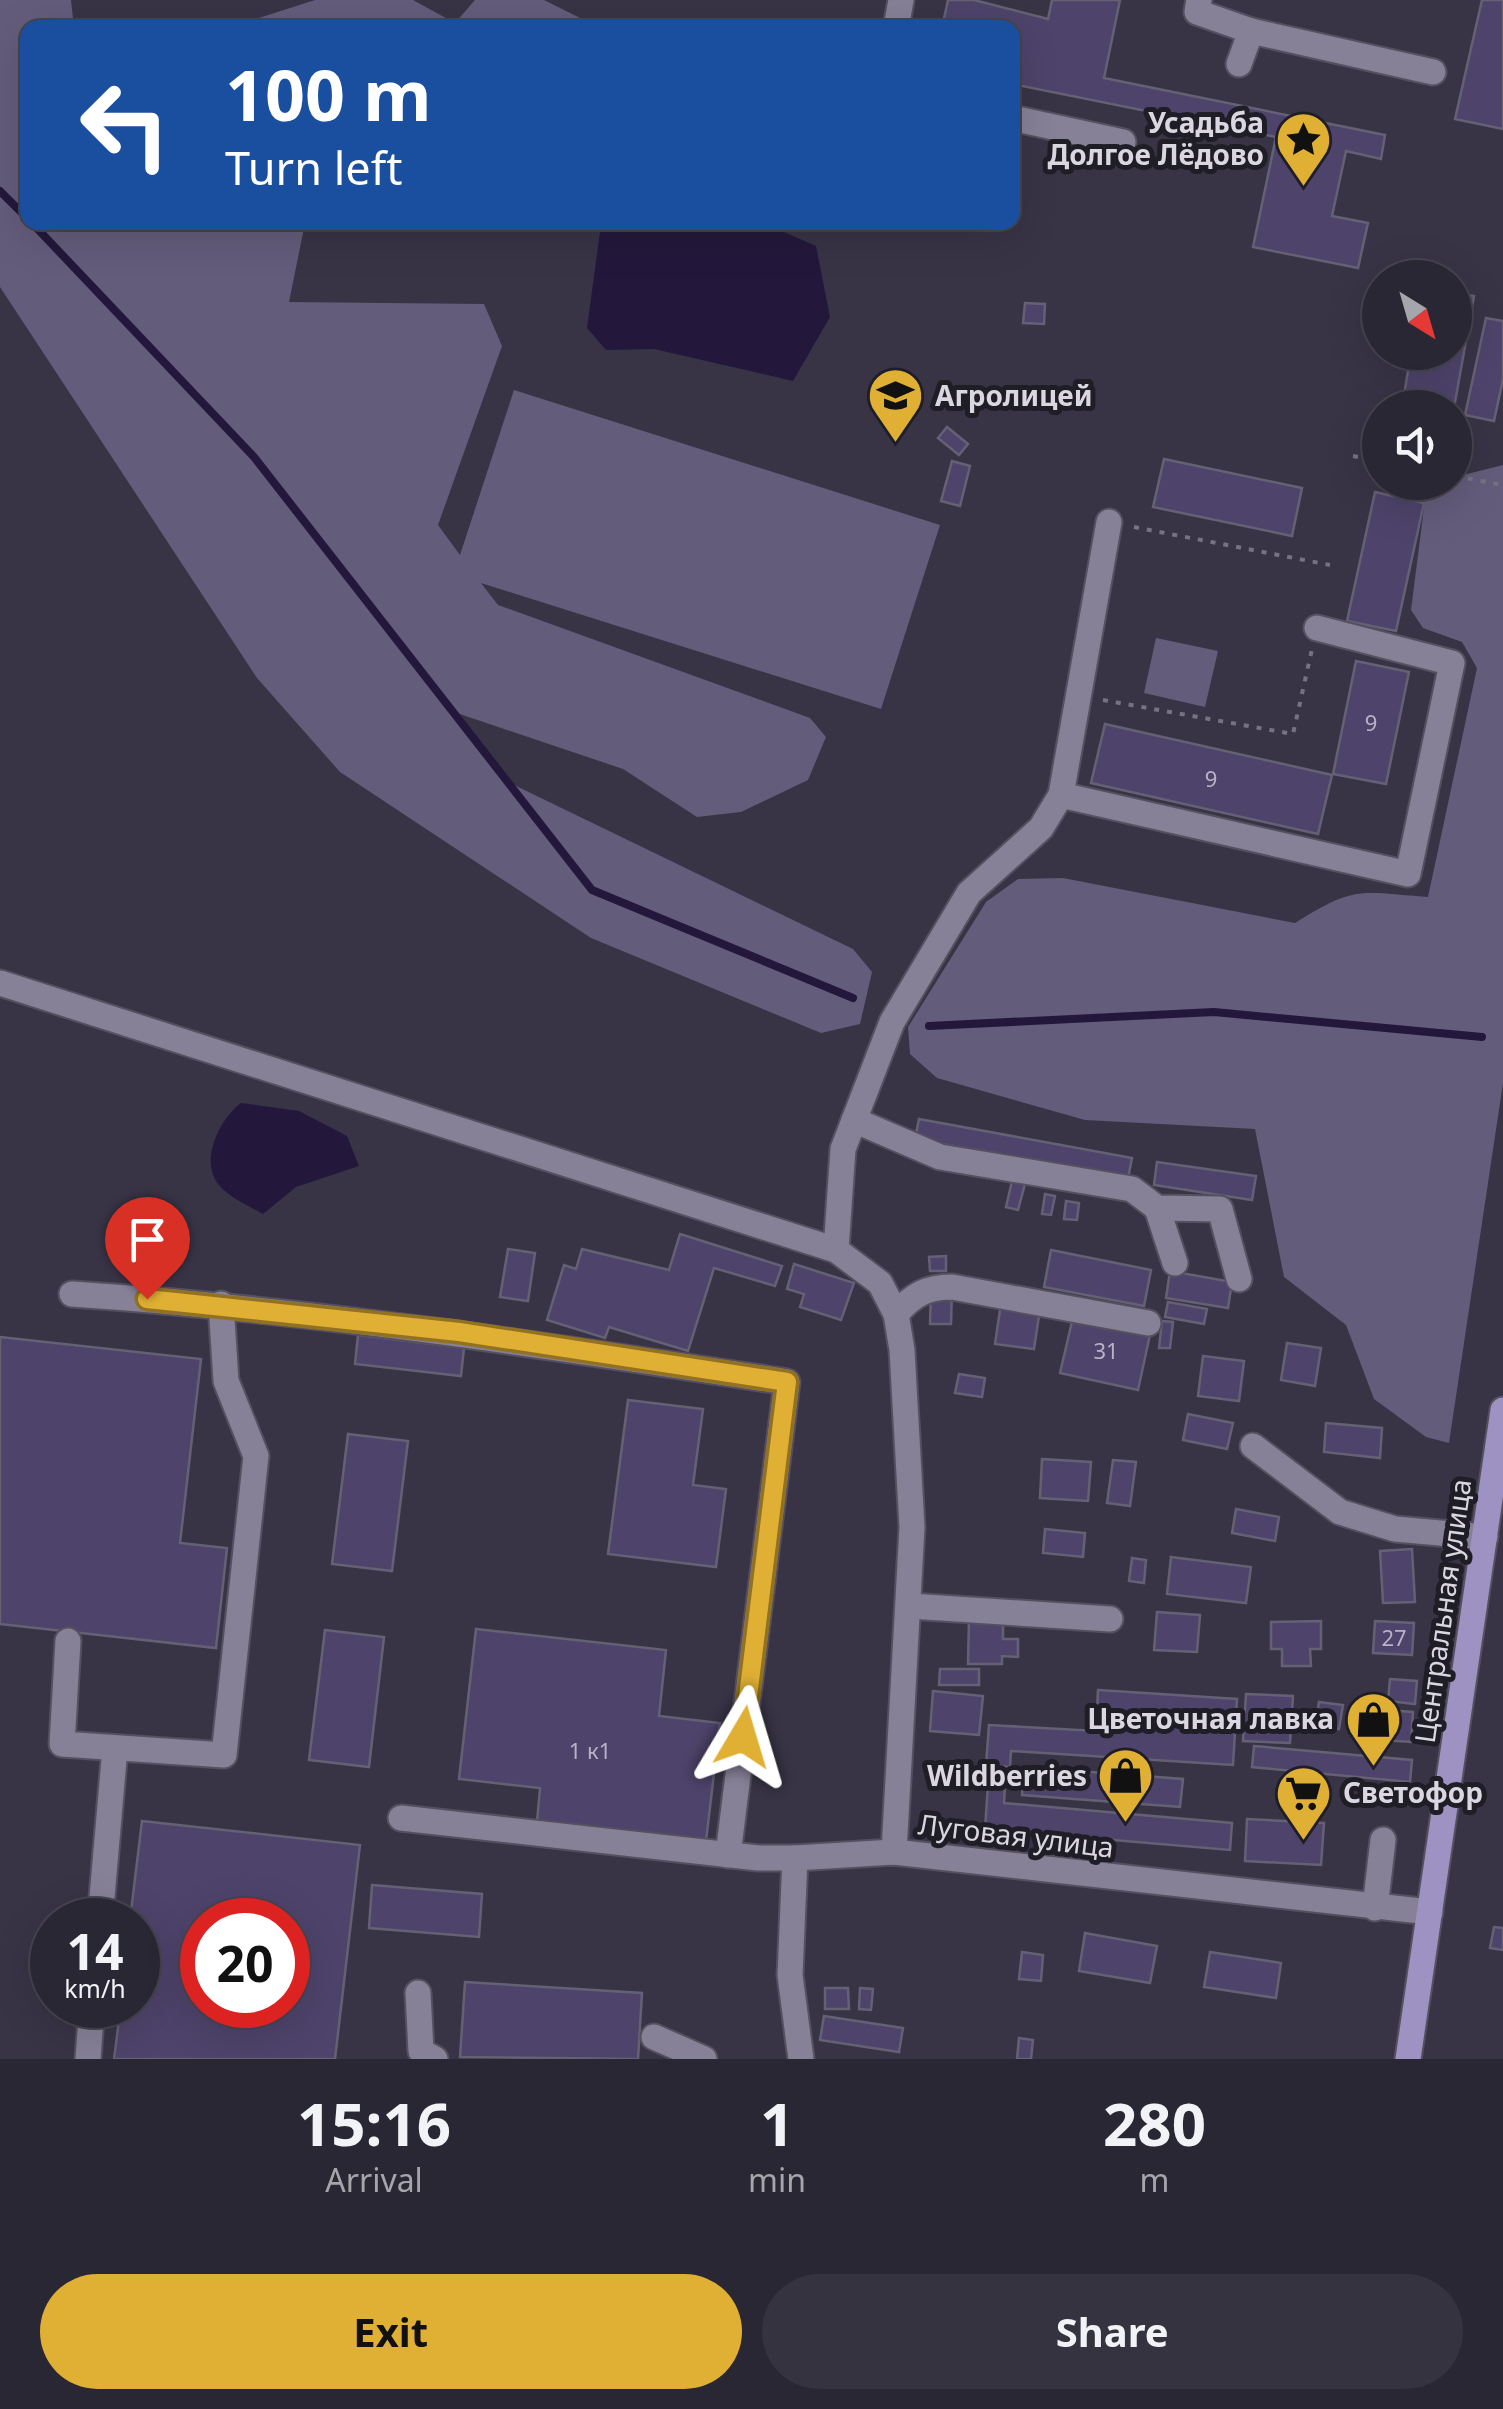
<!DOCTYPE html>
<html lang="en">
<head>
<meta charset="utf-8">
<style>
	:root { --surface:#2a2734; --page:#363340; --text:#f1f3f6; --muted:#a5a5ac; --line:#46444f; --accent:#e0b034 }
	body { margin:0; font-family:"Noto Sans",sans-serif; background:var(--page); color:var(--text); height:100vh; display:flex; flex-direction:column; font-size:38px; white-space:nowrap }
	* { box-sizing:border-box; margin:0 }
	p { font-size:32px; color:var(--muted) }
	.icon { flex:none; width:55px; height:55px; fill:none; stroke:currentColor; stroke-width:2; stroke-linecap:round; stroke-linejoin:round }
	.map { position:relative; height:2059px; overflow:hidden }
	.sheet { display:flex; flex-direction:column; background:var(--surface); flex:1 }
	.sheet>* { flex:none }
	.banner { position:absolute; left:20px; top:20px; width:1000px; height:210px; border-radius:20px; box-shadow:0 10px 40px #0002,0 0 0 2px var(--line); background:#1a4fa0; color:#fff; overflow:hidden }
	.needle { width:65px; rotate:143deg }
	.fabs { position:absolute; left:1362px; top:260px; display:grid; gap:20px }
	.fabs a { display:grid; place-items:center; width:110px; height:110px; border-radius:50%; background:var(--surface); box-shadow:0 10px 40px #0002,0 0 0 2px var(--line); font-size:50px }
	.speed { position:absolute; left:30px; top:1898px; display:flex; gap:20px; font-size:50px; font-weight:700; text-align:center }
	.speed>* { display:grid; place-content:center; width:130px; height:130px; border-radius:50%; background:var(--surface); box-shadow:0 10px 40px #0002,0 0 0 2px var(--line); line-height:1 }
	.speed small { font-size:25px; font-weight:400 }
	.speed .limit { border:15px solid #d22; background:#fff; color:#111 }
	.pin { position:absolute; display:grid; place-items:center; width:85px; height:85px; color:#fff; margin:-102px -42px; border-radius:50% 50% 50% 0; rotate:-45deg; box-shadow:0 0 10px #0007 }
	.pin .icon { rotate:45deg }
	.me { position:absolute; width:110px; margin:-55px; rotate:7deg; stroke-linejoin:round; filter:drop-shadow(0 0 8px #0008) }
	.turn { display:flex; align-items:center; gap:35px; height:210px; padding:0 40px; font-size:45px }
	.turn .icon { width:130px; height:130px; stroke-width:2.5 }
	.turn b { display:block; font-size:70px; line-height:85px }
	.eta { display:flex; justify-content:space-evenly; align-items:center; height:170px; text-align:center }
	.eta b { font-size:60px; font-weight:700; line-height:70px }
	.button { display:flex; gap:20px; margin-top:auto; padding:20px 40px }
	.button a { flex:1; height:115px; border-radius:60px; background:var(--accent); color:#111; font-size:40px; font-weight:700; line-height:115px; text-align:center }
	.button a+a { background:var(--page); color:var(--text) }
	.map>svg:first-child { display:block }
</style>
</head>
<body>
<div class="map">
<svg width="1503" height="2059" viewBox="0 0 1503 2059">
	<rect width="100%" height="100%" fill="#383446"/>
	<g fill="#635c7b">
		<polygon points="0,0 71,0 74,27 28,28 28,222 305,223 289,302 484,304 502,346 438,525 460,555 514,390 940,525 881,709 481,583 498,605 810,718 826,737 808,780 741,812 697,817 623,769 454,712 512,784 853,949 872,972 860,1024 821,1033 591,938 340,772 257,678 0,287"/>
		<polygon points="315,0 413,0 455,23 475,0 544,0 598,27 262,27 259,18"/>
		<path d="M 1503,465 L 1503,1083 L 1449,1443 L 1426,1437 L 1374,1399 L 1346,1325 L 1284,1277 L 1255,1129 L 1085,1120 L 937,1078 L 910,1054 L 908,1027 L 986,902 L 1018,879 L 1063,878 L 1295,923 C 1356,885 1358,892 1428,897 L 1477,668 L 1462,642 L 1423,628 L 1411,610 L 1425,500 L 1446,483 L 1455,482 L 1455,477 Z"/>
		<polygon points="1156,638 1218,651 1205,707 1144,693"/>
	</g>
	<g fill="#23183b">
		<polygon points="606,223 763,223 816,246 830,317 793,381 654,349 606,350 587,328 600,232"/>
		<path d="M 241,1103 L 299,1111 L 347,1136 L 359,1166 L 296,1187 L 263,1214 C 249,1206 224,1195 216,1181 C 201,1156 221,1118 241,1103 Z"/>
	</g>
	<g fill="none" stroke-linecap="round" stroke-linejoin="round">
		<g stroke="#23183b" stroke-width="8">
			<polyline points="0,191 28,219"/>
			<polyline points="31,222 254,457 592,890 853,998"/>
			<polyline points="929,1026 1214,1012 1482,1037"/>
		</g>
	</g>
	<g fill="#4e436a" stroke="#656175" stroke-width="2.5" fill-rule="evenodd">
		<polygon points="948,0 974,0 1048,19 1052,0 1120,0 1104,78 1385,135 1381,159 1346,151 1332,216 1368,223 1358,268 1253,247 1276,137 1012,84 1012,28 942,28"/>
		<polygon points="1482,0 1503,0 1503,129 1455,119"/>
		<polygon points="1455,293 1474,296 1454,408 1402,408 1411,352 1455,352"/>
		<polygon points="1025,303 1045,304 1044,324 1023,323"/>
		<polygon points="1486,318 1503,321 1503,379 1494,421 1465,415"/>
		<polygon points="947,427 968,444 959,455 938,438"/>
		<polygon points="1164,459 1302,488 1292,536 1153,507"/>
		<polygon points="952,461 970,466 960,506 941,501"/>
		<polygon points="1375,492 1424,503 1396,631 1347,621"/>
		<polygon points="1356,661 1409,672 1386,784 1333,774"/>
		<polygon points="1105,724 1332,775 1318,834 1091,783"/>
		<polygon points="919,1119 1132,1158 1128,1178 915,1139"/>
		<polygon points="1157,1162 1256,1176 1252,1200 1154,1185"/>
		<polygon points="1012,1181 1025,1184 1018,1210 1006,1207"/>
		<polygon points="1045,1194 1055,1196 1051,1215 1042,1214"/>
		<polygon points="1066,1201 1079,1203 1077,1220 1064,1219"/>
		<polygon points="680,1234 782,1266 775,1286 714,1268 688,1351 609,1327 605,1338 547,1320 564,1265 576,1269 582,1249 669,1270"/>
		<polygon points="508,1249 535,1253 528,1301 500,1297"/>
		<polygon points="1051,1250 1151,1270 1144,1306 1044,1287"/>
		<polygon points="946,1256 946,1271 930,1271 929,1257"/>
		<polygon points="794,1264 854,1283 841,1320 800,1307 804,1294 787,1289"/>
		<polygon points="1170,1271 1232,1282 1228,1308 1166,1298"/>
		<polygon points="931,1290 952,1290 951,1324 930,1324"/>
		<polygon points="1168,1302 1207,1309 1204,1324 1165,1317"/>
		<polygon points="1001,1303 1040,1309 1034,1349 995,1344"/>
		<polygon points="1074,1313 1151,1330 1138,1390 1060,1373"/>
		<polygon points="1162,1321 1173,1322 1170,1348 1159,1348"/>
		<polygon points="358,1335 464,1348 461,1376 355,1364"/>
		<polygon points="0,1337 201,1359 180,1543 227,1548 216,1648 0,1624"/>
		<polygon points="1287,1343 1321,1348 1315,1386 1281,1380"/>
		<polygon points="1203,1356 1244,1361 1239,1401 1198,1396"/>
		<polygon points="959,1374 985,1378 982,1397 955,1393"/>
		<polygon points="628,1400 703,1409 693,1485 726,1489 716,1567 608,1554"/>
		<polygon points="1188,1414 1233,1423 1227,1449 1183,1440"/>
		<polygon points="1326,1423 1382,1428 1380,1458 1324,1452"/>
		<polygon points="348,1434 408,1441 392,1571 332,1564"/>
		<polygon points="1042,1459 1091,1462 1088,1501 1040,1498"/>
		<polygon points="1113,1460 1136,1462 1130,1506 1107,1503"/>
		<polygon points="1236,1509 1279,1517 1275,1541 1232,1533"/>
		<polygon points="1045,1529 1085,1533 1083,1557 1043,1553"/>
		<polygon points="1412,1549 1415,1602 1383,1603 1380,1551"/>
		<polygon points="1171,1557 1251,1567 1246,1603 1167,1594"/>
		<polygon points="1132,1558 1146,1560 1144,1583 1129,1581"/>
		<polygon points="1157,1612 1200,1615 1197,1652 1154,1650"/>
		<polygon points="969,1618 1003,1619 1003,1639 1018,1639 1018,1657 1002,1656 1002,1664 968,1664"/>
		<polygon points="1321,1621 1321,1649 1310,1649 1311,1666 1282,1666 1282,1649 1271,1649 1271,1622"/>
		<polygon points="1375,1621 1414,1623 1412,1655 1373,1653"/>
		<polygon points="476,1629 666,1650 659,1716 720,1723 706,1841 537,1822 540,1788 459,1779"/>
		<polygon points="325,1630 384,1637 369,1767 309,1760"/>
		<polygon points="940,1669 979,1669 979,1685 939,1685"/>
		<polygon points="1390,1679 1417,1681 1415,1704 1388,1701"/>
		<polygon points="1098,1690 1237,1699 1233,1765 1011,1751 1010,1767 986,1765 989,1725 1096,1731"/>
		<polygon points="933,1691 983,1696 979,1735 930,1731"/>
		<polygon points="1246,1694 1293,1696 1290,1743 1243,1741"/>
		<polygon points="1319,1702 1343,1705 1339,1729 1315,1726"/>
		<polygon points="1371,1709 1413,1712 1411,1742 1369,1739"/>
		<polygon points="1254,1746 1412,1760 1410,1782 1252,1767"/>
		<polygon points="1024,1767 1183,1779 1180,1807 1022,1795"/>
		<polygon points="988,1785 1005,1786 1004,1803 1232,1823 1230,1850 985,1829"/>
		<polygon points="1247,1819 1324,1823 1321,1865 1245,1861"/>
		<path d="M 142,1821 L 360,1845 L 335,2059 L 114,2059 L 121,2005 L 138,2005 L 138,1920 L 130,1920 ZM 202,1920 L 288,1920 L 288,2005 L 202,2005 Z"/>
		<polygon points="372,1885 482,1894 479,1937 369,1928"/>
		<polygon points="1494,1927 1503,1928 1503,1950 1490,1948"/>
		<polygon points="1085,1933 1157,1946 1150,1983 1079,1971"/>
		<polygon points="1022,1952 1043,1955 1041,1981 1019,1979"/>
		<polygon points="1210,1952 1281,1963 1276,1998 1204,1987"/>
		<polygon points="465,1982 642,1993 638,2059 460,2057"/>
		<polygon points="825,1988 848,1988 849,2009 825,2009"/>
		<polygon points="860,1988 873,1989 871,2010 859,2009"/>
		<polygon points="824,2016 903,2028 899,2052 820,2040"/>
		<polygon points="1019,2038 1033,2040 1031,2059 1017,2059"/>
	</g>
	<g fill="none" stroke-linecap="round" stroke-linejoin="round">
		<defs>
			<g id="minor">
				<polyline points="1199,0 1197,12 1251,31"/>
				<polyline points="896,28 901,0"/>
				<polyline points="1239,64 1251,31 1433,72"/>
				<polyline points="1012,118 1123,142"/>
				<polyline points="1061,795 1408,874 1452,663 1317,628"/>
				<polyline points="0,983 836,1250 880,1283 896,1314 902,1350 912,1527 894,1852"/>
				<polyline points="854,1120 940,1157 1132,1189 1157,1208 1220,1209 1239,1279"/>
				<polyline points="1157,1208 1175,1263"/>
				<polyline points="836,1250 843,1149 892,1022 969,893 1041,828 1061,795 1109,522"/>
				<path d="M 72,1294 C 312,1310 549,1346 787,1382 L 728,1855"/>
				<path d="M 896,1314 C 913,1295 926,1287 952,1287 L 1148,1323"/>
				<polyline points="1253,1446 1340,1512 1395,1529 1485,1537"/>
				<polyline points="910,1606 1110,1619"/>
				<polyline points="68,1641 62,1744 224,1755 256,1456 226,1381 221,1304"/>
				<polyline points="401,1818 758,1858 795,1858"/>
				<polyline points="1375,1908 1383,1840"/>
				<polyline points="100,1920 115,1748"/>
				<polyline points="418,1993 421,2051 435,2059"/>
				<polyline points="654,2037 704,2059"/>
				<polyline points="88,2059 92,2005"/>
				<polyline points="801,2059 790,1975 795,1858 894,1852 1430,1912"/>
			</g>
			<polyline id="major" points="1408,2059 1503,1410"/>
		</defs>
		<use href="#minor" stroke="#54505f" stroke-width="29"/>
		<use href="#major" stroke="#54505f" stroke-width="29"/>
		<g stroke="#767282" stroke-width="4" stroke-dasharray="5 8" stroke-linecap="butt">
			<polyline points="1353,456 1380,461"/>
			<polyline points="1455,476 1503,485"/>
			<polyline points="1134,527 1330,565"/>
			<polyline points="1103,700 1293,734 1312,649"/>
		</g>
		<use href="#minor" stroke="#868197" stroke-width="25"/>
		<use href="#major" stroke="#9d92c1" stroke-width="25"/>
	</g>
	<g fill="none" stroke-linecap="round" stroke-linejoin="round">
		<defs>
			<polyline id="route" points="147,1299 459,1332 787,1382 743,1737"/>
		</defs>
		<use href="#route" stroke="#927222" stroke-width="25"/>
		<use href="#route" stroke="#e0b034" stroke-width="18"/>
	</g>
	<defs>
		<symbol id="sight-pin" viewBox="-11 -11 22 30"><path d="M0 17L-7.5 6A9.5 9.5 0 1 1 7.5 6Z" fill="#e0b034" stroke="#1f1d25"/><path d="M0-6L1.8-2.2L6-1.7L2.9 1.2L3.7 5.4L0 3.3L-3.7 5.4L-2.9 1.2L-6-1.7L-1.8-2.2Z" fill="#111"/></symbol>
		<symbol id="university-pin" viewBox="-11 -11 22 30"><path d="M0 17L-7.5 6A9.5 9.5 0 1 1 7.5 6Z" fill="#e0b034" stroke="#1f1d25"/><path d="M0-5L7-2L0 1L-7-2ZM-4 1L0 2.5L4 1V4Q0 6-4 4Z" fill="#111"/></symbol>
		<symbol id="shop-pin" viewBox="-11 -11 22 30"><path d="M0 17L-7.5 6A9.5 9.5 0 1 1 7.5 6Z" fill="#e0b034" stroke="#1f1d25"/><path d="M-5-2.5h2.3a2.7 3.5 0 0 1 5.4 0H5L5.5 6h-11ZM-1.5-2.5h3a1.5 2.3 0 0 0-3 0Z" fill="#111"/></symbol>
		<symbol id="supermarket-pin" viewBox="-11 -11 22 30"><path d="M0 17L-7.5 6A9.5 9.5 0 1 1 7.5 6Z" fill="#e0b034" stroke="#1f1d25"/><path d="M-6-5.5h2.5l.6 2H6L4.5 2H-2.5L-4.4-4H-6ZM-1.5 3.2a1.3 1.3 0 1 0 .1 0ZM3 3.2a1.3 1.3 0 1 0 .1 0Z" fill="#111"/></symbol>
	</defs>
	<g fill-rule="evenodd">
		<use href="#sight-pin" x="1272" y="108" width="63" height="86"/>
		<use href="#university-pin" x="864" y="364" width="63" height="86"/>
		<use href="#shop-pin" x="1342" y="1688" width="63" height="86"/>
		<use href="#shop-pin" x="1094" y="1744" width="63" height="86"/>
		<use href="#supermarket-pin" x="1272" y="1762" width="63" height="86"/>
	</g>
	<g text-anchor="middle" stroke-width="10" stroke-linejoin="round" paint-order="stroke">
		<g font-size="22" fill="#b7b2c5">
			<text x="1371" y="731">9</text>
			<text x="1211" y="787">9</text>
			<text x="1106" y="1359">31</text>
			<text x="1394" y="1646">27</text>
			<text x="590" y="1759">1 к1</text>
		</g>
		<g font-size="28" font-weight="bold" fill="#dad7e3" stroke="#1f1d25" text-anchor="end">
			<text x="1264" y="133">Усадьба<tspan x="1264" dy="32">Долгое Лёдово</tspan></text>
			<text x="935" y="406" text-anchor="start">Агролицей</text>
			<text x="1334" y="1729">Цветочная лавка</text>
			<text x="1087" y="1786">Wildberries</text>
			<text x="1343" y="1803" text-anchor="start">Светофор</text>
		</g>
		<g font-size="28" fill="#dad7e3" stroke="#1f1d25">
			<text transform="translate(1443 1611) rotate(-82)" y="10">Центральная улица</text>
			<text transform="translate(1016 1836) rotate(7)" y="10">Луговая улица</text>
		</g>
	</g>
</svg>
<div class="fabs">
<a><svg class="needle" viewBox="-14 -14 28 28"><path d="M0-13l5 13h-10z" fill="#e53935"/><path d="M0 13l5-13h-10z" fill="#a5a5ac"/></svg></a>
<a><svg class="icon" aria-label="sound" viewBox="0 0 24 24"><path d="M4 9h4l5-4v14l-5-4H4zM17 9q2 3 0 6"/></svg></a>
</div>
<div class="speed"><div>14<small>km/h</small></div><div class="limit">20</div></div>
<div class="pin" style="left:147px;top:1299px;background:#d93025"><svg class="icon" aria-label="arrive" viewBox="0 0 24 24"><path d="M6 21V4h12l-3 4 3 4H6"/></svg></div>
<svg class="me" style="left:743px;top:1737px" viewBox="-20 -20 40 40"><path d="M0-17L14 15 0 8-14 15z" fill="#e0b034" stroke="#fff" stroke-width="4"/></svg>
<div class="banner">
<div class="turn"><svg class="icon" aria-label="left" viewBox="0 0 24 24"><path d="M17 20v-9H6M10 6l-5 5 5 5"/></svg><div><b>100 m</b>Turn left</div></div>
</div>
</div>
<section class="sheet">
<div class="eta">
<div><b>15:16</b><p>Arrival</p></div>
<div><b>1</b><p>min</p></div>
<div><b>280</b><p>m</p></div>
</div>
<div class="button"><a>Exit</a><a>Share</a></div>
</section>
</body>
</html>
